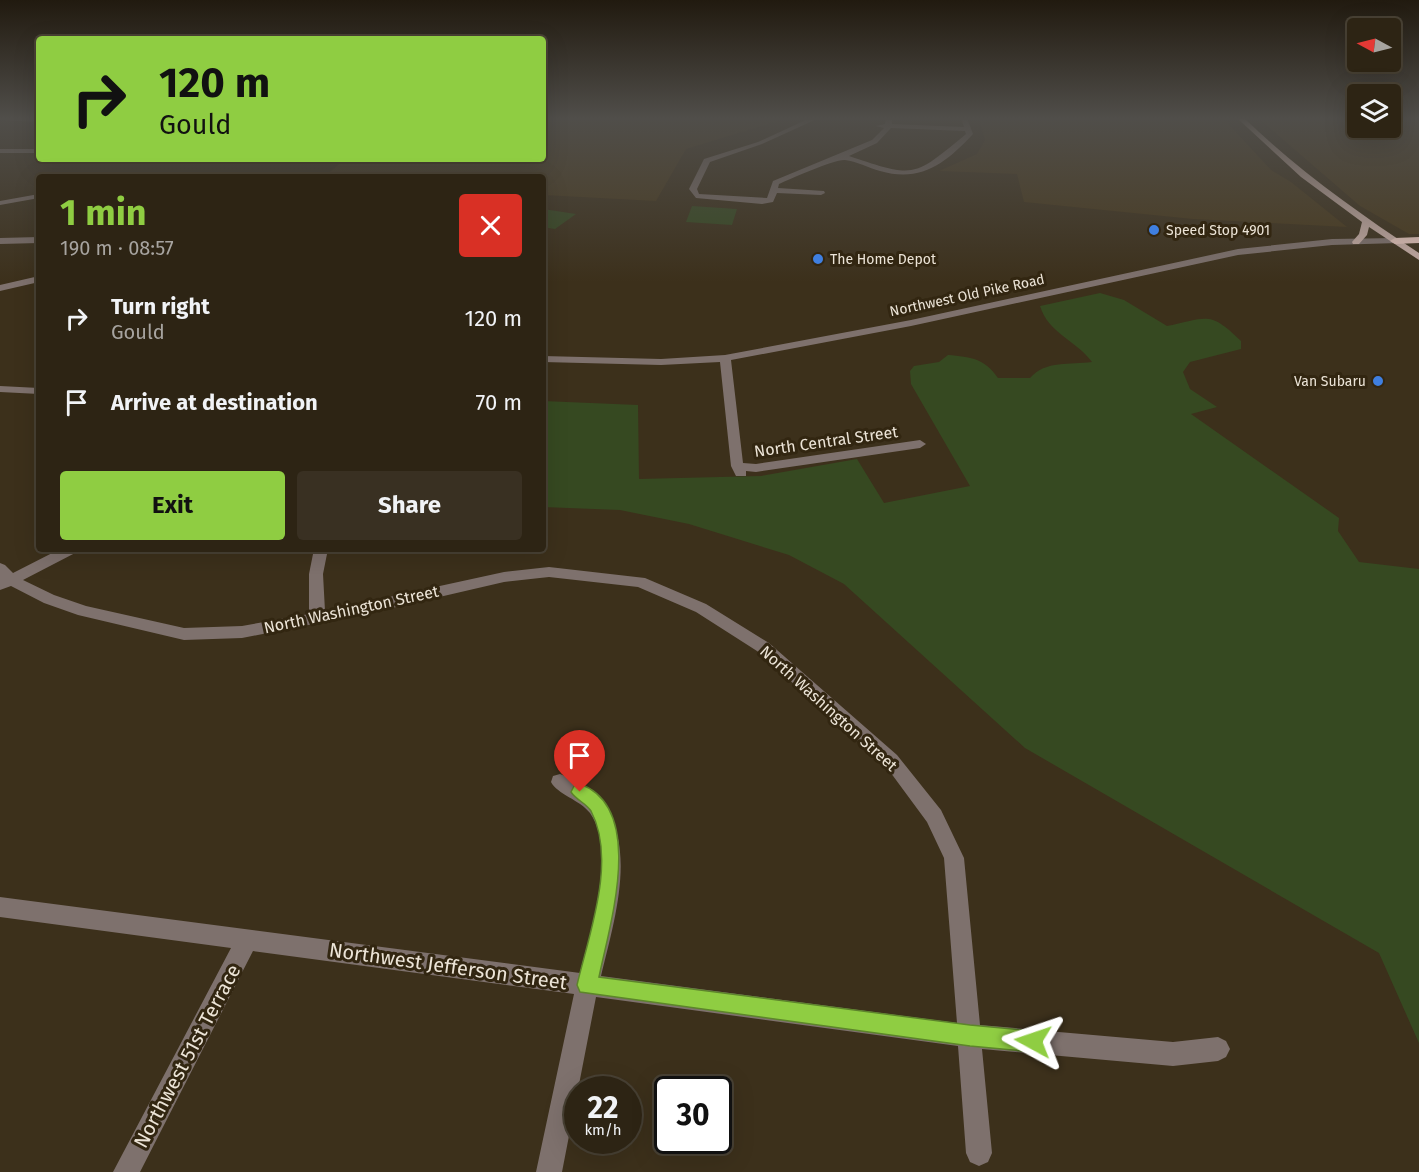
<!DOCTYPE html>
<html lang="en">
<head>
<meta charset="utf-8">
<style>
	:root { --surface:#2d2414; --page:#393022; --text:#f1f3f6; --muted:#a7a4a0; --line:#484134; --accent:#8fcd42 }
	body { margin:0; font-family:"Fira Sans",sans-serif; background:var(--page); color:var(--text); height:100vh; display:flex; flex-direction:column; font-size:22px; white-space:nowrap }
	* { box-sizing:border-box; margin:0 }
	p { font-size:20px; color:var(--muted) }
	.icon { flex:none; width:33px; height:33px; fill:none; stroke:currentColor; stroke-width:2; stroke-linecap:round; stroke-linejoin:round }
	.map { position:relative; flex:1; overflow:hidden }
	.panel { position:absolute; left:36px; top:174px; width:510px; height:378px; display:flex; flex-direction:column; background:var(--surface); border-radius:6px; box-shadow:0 6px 24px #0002,0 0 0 2px var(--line) }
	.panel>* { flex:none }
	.guide { position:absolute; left:36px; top:36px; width:510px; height:126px; border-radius:6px; box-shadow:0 6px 24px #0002,0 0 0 2px var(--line); background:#8fcd42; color:#111; overflow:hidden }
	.needle { width:39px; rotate:277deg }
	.buttons { position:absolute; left:1347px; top:18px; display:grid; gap:12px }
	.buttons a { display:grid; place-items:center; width:54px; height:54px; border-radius:6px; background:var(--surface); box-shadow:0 6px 24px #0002,0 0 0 2px var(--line); font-size:30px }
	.speed { position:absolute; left:564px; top:1076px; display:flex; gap:12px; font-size:30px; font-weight:700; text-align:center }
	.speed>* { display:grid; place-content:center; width:78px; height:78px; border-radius:50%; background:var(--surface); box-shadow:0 6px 24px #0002,0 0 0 2px var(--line); line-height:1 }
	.speed small { font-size:15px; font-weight:400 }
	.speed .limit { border:3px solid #111; border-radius:9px; background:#fff; color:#111 }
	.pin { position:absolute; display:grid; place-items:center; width:51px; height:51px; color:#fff; margin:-62px -26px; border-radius:50% 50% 50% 0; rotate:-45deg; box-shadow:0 0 6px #0007 }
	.pin .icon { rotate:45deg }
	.me { position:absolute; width:66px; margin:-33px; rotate:275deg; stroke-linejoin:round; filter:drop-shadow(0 0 4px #0008) }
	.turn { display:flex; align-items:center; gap:21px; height:126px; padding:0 24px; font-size:27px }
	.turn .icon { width:78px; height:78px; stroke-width:2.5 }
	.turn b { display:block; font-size:42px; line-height:51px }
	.round { display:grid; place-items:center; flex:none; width:63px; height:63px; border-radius:6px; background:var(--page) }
	.summary { display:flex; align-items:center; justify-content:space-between; height:102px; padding:0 24px }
	h1 { font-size:36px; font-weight:700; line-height:45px; color:var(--accent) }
	.primary-button { display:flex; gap:12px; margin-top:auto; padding:12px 24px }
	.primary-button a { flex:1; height:69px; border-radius:6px; background:var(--accent); color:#111; font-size:24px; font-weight:700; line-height:69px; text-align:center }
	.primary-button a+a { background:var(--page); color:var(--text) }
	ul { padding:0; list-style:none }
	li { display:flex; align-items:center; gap:18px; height:84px; padding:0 24px }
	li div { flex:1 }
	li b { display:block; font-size:22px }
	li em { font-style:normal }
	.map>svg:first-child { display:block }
</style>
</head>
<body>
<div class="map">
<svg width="1419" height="1172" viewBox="0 0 1419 1172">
	<rect width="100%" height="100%" fill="#3c301b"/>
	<g fill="#48391c">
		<polygon points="543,118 788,118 686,149 656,201 543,195 543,177 324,177 345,159 543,159"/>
		<polygon points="979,118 1223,118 1271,170 1291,182 1347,227 1193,219 1024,202 1017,174 939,171 977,154 985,140"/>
		<polygon points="1258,118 1357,118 1358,128 1390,128 1391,118 1413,118 1419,122 1419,234 1409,234 1360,206"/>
	</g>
	<g fill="#364921">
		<polygon points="692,206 737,209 732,225 686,222"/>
		<polygon points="543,209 576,214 555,229 543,227"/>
		<path d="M 1100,293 L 1124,300 L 1167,326 C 1208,318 1209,310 1241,341 L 1241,349 L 1190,362 L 1183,372 L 1190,389 L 1217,407 L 1191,414 L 1339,518 L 1338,531 L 1359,562 L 1419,569 L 1419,1043 L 1379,953 L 1025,748 L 844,584 L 789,555 L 689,524 L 620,510 L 543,507 L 543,401 L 638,405 L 639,479 L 761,476 L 857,459 L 884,503 L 970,486 L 911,384 L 910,371 L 914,366 L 939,362 L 948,355 C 971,357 984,358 998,378 L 1030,378 C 1046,360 1070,365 1092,362 C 1077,341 1048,333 1040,306 Z"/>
	</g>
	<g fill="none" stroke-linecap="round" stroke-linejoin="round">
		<g fill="#7e716d" fill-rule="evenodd">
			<polygon points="0,118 39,118 39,122 2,120"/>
			<path d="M 810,118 L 819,118 L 762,144 L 710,162 L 697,189 L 699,194 L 767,198 L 773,181 L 872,140 L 884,128 L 876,126 L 885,124 L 886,118 L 892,118 L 892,124 L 964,127 L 961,118 L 967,118 L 973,134 C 946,163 921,183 880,171 C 869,168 856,161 845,160 C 835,159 790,179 779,184 L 778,188 L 824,191 L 825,193 L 821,195 L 777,193 L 773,202 L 762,204 L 696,198 L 689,189 L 704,159 L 758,142 ZM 891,128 L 965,131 L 966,134 C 913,178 915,178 849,156 L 877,143 Z"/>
			<rect x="0" y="149" width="39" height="4"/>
			<polygon points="39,194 39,198 0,205 0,201"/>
			<polygon points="39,237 39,243 0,244 0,238"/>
			<polygon points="1395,238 1399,241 1398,243 1332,245 1238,255 911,326 731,360 743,463 756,464 920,440 926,444 920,448 756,472 746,471 746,476 736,476 731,466 720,362 661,365 543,362 543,356 661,359 725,355 911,320 1238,249 1332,239"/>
			<polygon points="39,276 39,282 0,291 0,285"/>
			<polygon points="0,386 39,388 39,394 0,392"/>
			<path d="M 60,549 L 79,549 L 77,552 L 23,580 L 54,595 L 86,606 L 184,628 L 242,626 L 309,614 L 309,574 L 314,549 L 328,549 L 323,574 L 325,611 L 504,572 L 549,567 L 645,578 L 706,604 L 769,643 L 897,755 L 941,810 L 964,858 L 980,1025 L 1173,1042 L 1218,1037 L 1226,1041 L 1230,1049 L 1226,1057 L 1218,1061 L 1173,1066 L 982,1049 L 992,1153 L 988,1162 L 979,1166 L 970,1162 L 966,1153 L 958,1046 L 596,997 L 562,1172 L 536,1172 L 574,994 L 253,951 L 140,1172 L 113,1172 L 231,948 L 0,917 L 0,897 L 580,973 C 590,933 617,851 590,813 C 580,800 557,794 551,782 L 553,776 L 560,774 C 650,806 618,906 601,976 L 957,1023 L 944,858 L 927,822 L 885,765 L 757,651 L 696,612 L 638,587 L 549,577 L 504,582 L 379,611 L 242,638 L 184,640 L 78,615 L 44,603 L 11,586 L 0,590 L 0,563 L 5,565 L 13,573 Z"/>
		</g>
		<path fill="#c9afa7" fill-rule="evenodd" d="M 1237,118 L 1244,118 C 1298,170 1357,212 1419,253 L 1419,260 L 1369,227 L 1367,235 L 1359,244 L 1353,244 L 1352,242 L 1359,234 L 1362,222 L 1301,177 Z"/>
		<polygon fill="#e7c7be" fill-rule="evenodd" points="1419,237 1419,243 1395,244 1390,241 1395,238"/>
	</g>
	<linearGradient id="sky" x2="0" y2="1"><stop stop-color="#211a0f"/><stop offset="0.42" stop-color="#504e4a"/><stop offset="1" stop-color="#504e4a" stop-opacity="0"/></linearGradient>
	<rect width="1419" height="282" fill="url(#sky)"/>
	<path fill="#8fcd42" stroke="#5d852b" stroke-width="1.5" d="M 580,784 C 647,808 609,927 599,977 L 970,1025 L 1033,1031 L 1041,1034 L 1044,1041 L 1041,1049 L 1033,1052 L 970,1046 L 580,992 L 577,985 C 589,934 617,860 591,811 C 586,803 576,800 571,792 L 574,786 Z"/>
	<g fill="#3f7fe0" stroke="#322611" stroke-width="2">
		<circle cx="1154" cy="230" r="6"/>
		<circle cx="818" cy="259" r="6"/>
		<circle cx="1378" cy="381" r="6"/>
	</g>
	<g text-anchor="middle" stroke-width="6" stroke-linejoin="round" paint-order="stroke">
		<g font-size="14" fill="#ece4d7" stroke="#322611" text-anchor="start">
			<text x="1166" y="235">Speed Stop 4901</text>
			<text x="830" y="264">The Home Depot</text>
			<text x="1366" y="386" text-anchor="end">Van Subaru</text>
		</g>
		<g font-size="14" fill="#ece4d7" stroke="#322611">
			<text transform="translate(967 295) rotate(-12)" y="5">Northwest Old Pike Road</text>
		</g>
		<g font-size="16" fill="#ece4d7" stroke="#322611">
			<text transform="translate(826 441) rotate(-8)" y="6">North Central Street</text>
			<text transform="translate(351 609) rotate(-12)" y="6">North Washington Street</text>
			<text transform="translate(829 708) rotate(42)" y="6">North Washington Street</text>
		</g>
		<g font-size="20" fill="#ece4d7" stroke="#322611">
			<text transform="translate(448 966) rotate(8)" y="7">Northwest Jefferson Street</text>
			<text transform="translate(187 1056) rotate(-62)" y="7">Northwest 51st Terrace</text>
		</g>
	</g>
</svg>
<div class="buttons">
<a><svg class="needle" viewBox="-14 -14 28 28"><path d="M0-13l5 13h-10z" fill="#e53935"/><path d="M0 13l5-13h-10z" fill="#a7a4a0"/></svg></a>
<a><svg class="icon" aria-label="layers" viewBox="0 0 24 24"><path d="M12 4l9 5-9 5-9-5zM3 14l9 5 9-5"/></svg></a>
</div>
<div class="speed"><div>22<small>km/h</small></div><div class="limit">30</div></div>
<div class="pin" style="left:580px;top:792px;background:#d93025"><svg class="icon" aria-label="arrive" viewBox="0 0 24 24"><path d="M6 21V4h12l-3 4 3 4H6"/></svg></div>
<svg class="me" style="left:1033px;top:1041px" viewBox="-20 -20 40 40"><path d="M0-17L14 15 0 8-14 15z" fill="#8fcd42" stroke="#fff" stroke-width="4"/></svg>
<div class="guide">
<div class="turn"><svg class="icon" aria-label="right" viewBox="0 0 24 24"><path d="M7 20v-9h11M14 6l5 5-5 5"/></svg><div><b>120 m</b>Gould</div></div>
</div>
<section class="panel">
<div class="summary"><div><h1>1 min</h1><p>190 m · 08:57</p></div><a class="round" style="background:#d93025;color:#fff"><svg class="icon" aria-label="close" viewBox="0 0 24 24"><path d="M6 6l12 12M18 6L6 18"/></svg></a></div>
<ul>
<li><svg class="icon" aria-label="right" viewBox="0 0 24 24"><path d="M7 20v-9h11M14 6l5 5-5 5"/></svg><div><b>Turn right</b><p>Gould</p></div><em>120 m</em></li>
<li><svg class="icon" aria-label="arrive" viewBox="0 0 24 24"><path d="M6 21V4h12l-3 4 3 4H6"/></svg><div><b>Arrive at destination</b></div><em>70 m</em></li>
</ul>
<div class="primary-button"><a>Exit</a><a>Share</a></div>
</section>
</div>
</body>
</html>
